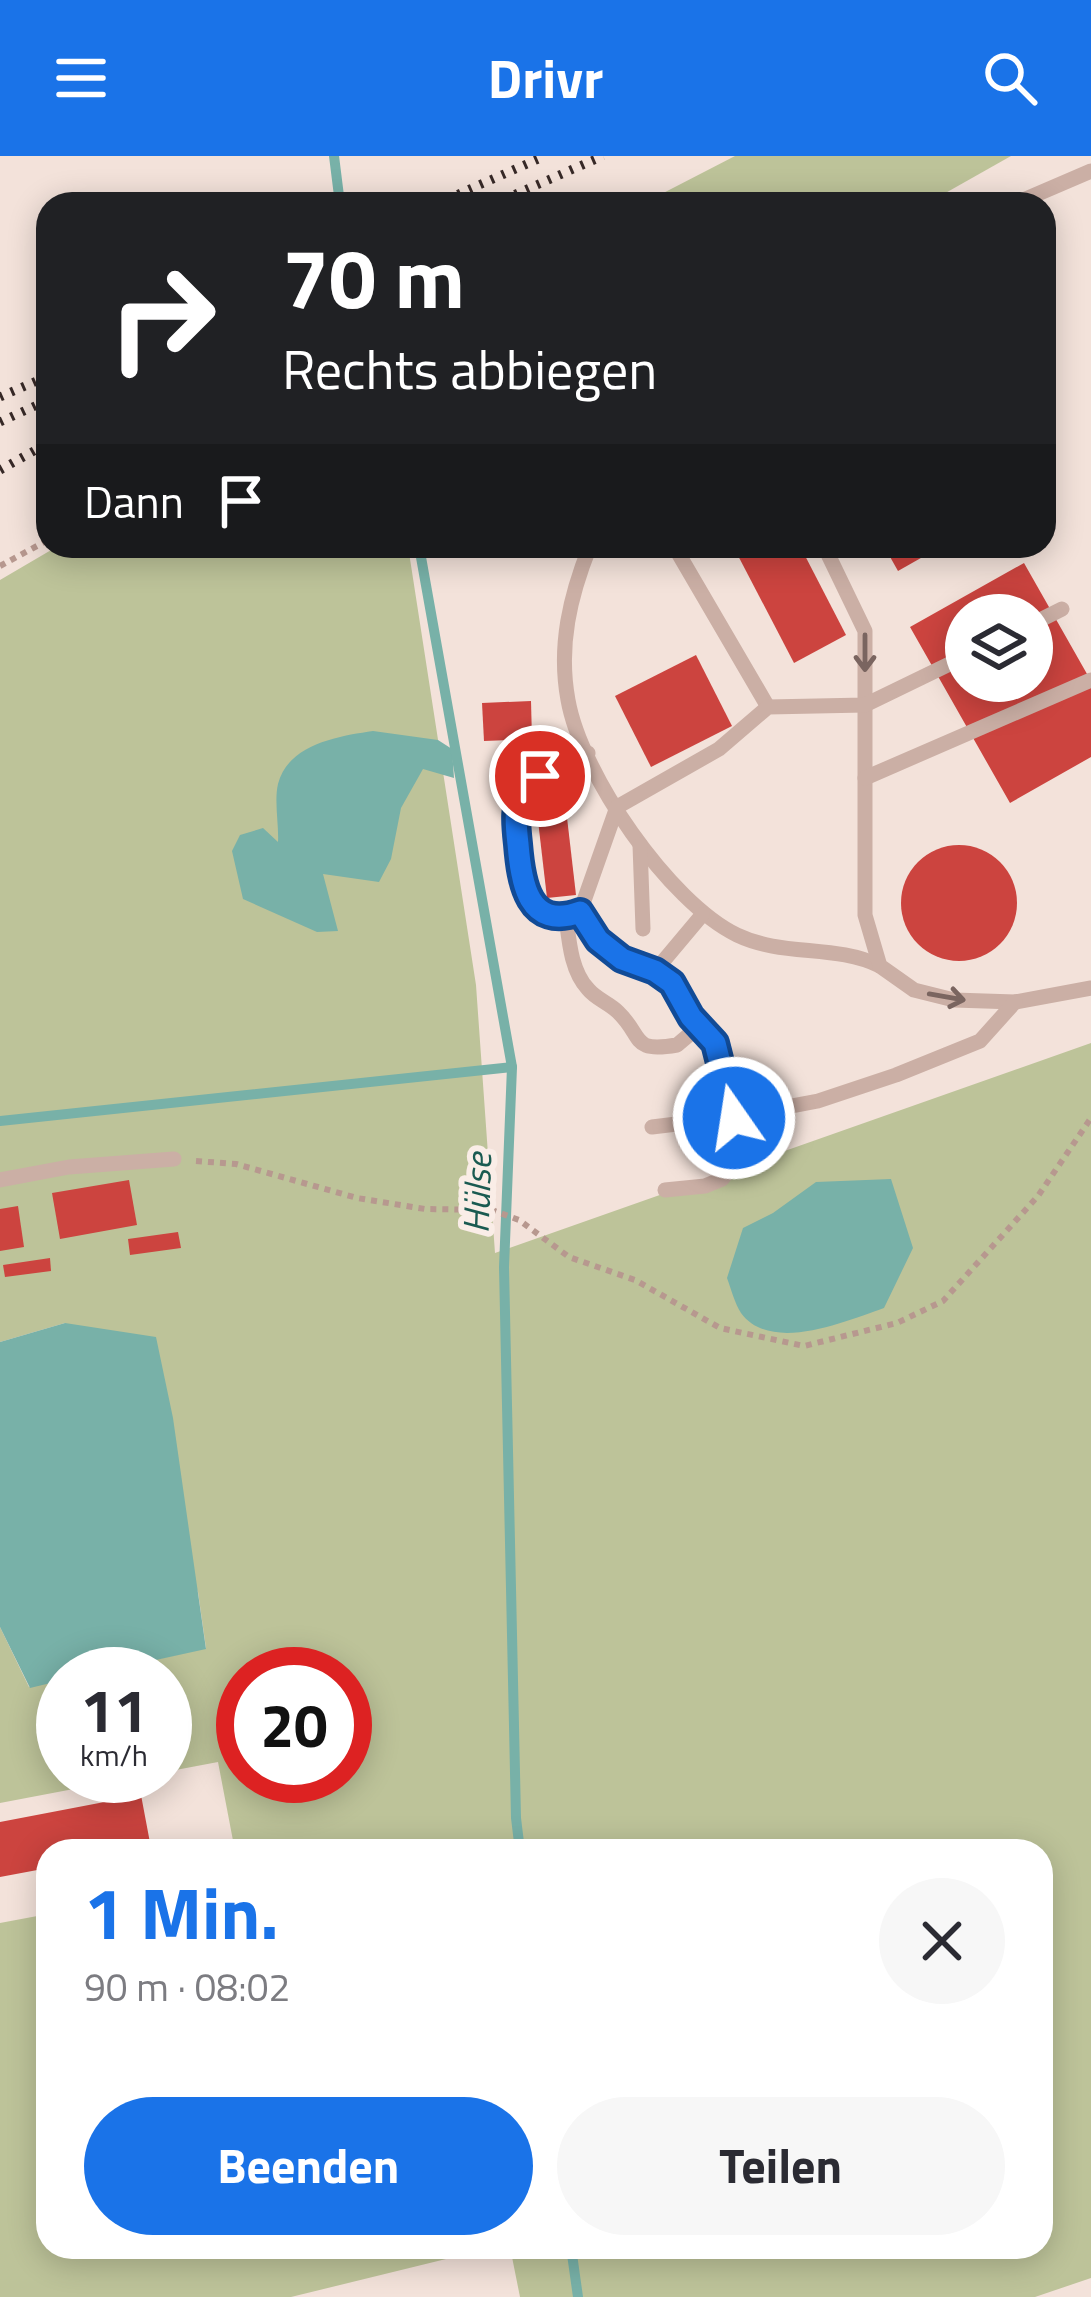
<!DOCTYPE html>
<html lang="de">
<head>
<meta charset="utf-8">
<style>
	:root { --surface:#fff; --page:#f7f7f7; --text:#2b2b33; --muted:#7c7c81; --accent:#1a73e8 }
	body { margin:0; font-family:"Titillium Web",sans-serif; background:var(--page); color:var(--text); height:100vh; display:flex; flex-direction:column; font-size:45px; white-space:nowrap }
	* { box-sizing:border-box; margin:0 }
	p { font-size:39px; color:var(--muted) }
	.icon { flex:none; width:66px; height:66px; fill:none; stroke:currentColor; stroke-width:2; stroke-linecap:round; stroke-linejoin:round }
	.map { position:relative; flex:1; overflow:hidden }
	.side { position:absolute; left:36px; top:1683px; width:1017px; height:420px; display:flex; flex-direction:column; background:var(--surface); border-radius:36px; box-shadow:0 6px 30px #0003 }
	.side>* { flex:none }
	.hud { position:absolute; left:36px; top:36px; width:1020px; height:366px; border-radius:36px; box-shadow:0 6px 30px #0003; background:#202124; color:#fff; overflow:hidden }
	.fabs { position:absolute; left:945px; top:438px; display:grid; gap:24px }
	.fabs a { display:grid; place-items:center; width:108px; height:108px; border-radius:50%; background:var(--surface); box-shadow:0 6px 30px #0003; font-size:60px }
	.speed { position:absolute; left:36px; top:1491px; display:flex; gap:24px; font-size:60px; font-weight:700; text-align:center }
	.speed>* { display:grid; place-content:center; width:156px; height:156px; border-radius:50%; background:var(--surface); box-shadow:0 6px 30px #0003; line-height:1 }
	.speed small { font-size:30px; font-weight:400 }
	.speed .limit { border:18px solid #d22; background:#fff; color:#111 }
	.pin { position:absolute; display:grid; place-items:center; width:102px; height:102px; color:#fff; margin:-51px; border:6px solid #fff; border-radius:50%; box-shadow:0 3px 12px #0007 }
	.me { position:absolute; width:132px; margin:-66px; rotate:347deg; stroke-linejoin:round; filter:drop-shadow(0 0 9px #0008) }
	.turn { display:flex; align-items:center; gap:42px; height:252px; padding:0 48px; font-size:54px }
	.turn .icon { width:156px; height:156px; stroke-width:2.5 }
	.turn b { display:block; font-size:84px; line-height:102px }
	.then { display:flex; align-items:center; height:114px; padding:0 48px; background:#0003; gap:24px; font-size:45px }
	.round { display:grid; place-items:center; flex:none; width:126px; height:126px; border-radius:63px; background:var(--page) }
	.overview { display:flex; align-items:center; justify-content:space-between; height:204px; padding:0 48px }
	h1 { font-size:72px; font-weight:700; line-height:90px; color:var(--accent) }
	.button { display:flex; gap:24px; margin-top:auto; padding:24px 48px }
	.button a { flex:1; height:138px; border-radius:72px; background:var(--accent); color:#fff; font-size:48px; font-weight:700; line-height:138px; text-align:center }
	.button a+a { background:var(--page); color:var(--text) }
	header { display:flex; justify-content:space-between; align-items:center; height:156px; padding:0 48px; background:var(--accent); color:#fff; font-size:54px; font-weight:700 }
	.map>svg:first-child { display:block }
</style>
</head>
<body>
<header><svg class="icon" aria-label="menu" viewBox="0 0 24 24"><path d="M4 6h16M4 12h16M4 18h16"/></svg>Drivr<svg class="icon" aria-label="search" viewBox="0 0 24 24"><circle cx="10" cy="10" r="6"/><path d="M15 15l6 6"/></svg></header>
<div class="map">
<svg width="1091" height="2141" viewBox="0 0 1091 2141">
	<rect width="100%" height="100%" fill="#f3e2da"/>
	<g fill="#bdc399" fill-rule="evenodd">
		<polygon points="735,0 1011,0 926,48 642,48"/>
		<path d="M 58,390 L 408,390 L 476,829 L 495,1097 L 1091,887 L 1091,2122 L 1035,2141 L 520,2141 L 510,2091 L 1041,2091 L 1041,1695 L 235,1695 L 218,1606 L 165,1616 L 165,1518 L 92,1518 L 206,1492 L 198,1436 L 65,1167 L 0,1186 L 0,424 ZM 243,1518 L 345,1518 L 345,1620 L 243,1620 Z"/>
		<polygon points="0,1471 29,1531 63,1524 63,1620 142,1620 0,1647"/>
		<polygon points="48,1758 48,2091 495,2091 291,2141 0,2141 0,1767"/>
	</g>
	<g fill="#78b1a8">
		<path d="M 373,575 L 438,584 L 452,593 L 454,622 L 423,613 L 401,652 L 391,703 L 379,726 L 323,718 L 338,775 L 317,776 L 243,743 L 232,695 L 240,679 L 263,672 L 278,686 C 279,669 274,645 278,628 C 288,588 339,580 373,575 Z"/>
		<path d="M 891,1023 L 913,1092 L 884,1152 C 846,1165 771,1198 741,1157 C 735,1148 731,1133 727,1122 L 743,1072 L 773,1057 L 816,1026 Z"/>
		<polygon points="65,1167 156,1181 173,1262 206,1493 92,1518 63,1518 63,1524 30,1532 0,1471 0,1186"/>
	</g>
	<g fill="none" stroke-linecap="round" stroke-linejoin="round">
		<g stroke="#78b1a8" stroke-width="10">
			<polyline points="334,0 340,48"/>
			<polyline points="419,390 512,911 504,1111 516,1662 520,1695"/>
			<polyline points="0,965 512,911"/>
			<polyline points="571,2091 578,2141"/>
		</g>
	</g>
	<g fill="#cc443f" fill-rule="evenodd">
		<polygon points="733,390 800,390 846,479 794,507"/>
		<polygon points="884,390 942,390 898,415"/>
		<path d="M 1024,407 L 1091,525 L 1091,601 L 1010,647 L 910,471 ZM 966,459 L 1032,459 L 1032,525 L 966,525 Z"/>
		<polygon points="696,499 732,570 651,611 615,540"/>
		<polygon points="531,545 532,583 484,585 482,547"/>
		<polygon points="566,653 576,739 547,742 537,656"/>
		<circle cx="959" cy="747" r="58"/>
		<polygon points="129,1024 137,1069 60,1083 52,1037"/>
		<polygon points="18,1050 24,1091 0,1095 0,1053"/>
		<polygon points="178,1076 181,1092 130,1099 128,1083"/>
		<polygon points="50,1102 51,1115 5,1121 3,1109"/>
		<polygon points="141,1639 151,1692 48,1695 48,1712 0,1721 0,1666"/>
	</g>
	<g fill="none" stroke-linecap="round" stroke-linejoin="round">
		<g stroke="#b7988f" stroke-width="6" stroke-dasharray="6 6" stroke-linecap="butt">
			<polyline points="0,410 48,384"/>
			<polyline points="196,1005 236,1008 357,1042 425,1053 492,1054 519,1064 569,1101 635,1124 720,1172 804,1190 897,1167 943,1145 1038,1040 1091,962"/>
		</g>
		<g stroke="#cbafa5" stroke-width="15">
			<polyline points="1014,48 1091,15"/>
			<path d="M 590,390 C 570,440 558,490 568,544 C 581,618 669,746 737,779 C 783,801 835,788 880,810"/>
			<polyline points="674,390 768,551"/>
			<polyline points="824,390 865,475 865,759 880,810 914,834 954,844 1015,846 1091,832"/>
			<polyline points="1032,468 1062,453"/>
			<path d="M 588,597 C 569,607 536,616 523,634 C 513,649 517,673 518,690 C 521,728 529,775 580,756 L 617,651 L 719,593 L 768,551 L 865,549 L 966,500"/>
			<polyline points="865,622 1091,524"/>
			<polyline points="640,689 643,773"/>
			<path d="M 566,761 C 569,785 571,815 588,833 C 596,843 609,847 618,856 C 644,881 630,897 677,889 L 690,878 C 693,820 652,822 618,800 C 600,788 591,774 580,756"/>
			<polyline points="655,815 702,759"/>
			<polyline points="652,971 734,961 818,945 896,919 980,885 1015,846"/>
			<polyline points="0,1024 69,1011 174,1003"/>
			<polyline points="665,1034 705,1030 722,1023 733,1009 738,986 721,902 715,888 691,861"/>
		</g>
		<g stroke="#372927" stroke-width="9" stroke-dasharray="3 9" stroke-linecap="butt">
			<polyline points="436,48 545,0"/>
			<polyline points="493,48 603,0"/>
			<polyline points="0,241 48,220"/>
			<polyline points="0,266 48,244"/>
			<polyline points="0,314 48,287"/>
		</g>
	</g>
	<defs><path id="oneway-shaft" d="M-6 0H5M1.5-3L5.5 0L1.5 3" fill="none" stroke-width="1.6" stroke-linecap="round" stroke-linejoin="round" transform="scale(3)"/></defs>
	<g stroke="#7a6560">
		<use href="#oneway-shaft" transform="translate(865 497) rotate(90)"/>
		<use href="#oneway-shaft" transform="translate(947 841) rotate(10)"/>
	</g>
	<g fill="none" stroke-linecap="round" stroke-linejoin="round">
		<defs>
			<path id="route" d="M 540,620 C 537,622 527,629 525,632 C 513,646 516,670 518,688 C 521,726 528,775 580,756 L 598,784 L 622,803 L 655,815 L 672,827 L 691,861 L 715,887 L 734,962"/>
		</defs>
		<use href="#route" stroke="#114b97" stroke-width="30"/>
		<use href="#route" stroke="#1a73e8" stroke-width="21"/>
	</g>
	<g text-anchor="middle" stroke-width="12" stroke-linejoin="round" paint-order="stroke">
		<g font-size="36" font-style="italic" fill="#1a5a51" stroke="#faede7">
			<text transform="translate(477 1037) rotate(-88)" y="13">Hülse</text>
		</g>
	</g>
</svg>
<div class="fabs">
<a><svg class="icon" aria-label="layers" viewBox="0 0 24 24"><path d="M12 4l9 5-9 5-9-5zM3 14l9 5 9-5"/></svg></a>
</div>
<div class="speed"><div>11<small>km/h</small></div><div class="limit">20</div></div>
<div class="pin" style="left:540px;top:620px;background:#d93025"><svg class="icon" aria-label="arrive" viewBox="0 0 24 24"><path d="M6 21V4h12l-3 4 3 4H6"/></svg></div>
<svg class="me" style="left:734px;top:962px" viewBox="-20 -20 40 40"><circle r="17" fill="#1a73e8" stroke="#fff" stroke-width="3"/><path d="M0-11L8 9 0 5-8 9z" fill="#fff"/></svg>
<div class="hud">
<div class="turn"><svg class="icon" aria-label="right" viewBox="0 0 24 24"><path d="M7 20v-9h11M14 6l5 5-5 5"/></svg><div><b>70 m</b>Rechts abbiegen</div></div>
<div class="then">Dann<svg class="icon" aria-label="arrive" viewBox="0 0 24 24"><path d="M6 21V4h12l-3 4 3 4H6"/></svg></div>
</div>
<section class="side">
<div class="overview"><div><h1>1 Min.</h1><p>90 m · 08:02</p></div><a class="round"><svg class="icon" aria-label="close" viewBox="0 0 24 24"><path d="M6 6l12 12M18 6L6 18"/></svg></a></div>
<div class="button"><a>Beenden</a><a>Teilen</a></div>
</section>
</div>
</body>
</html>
